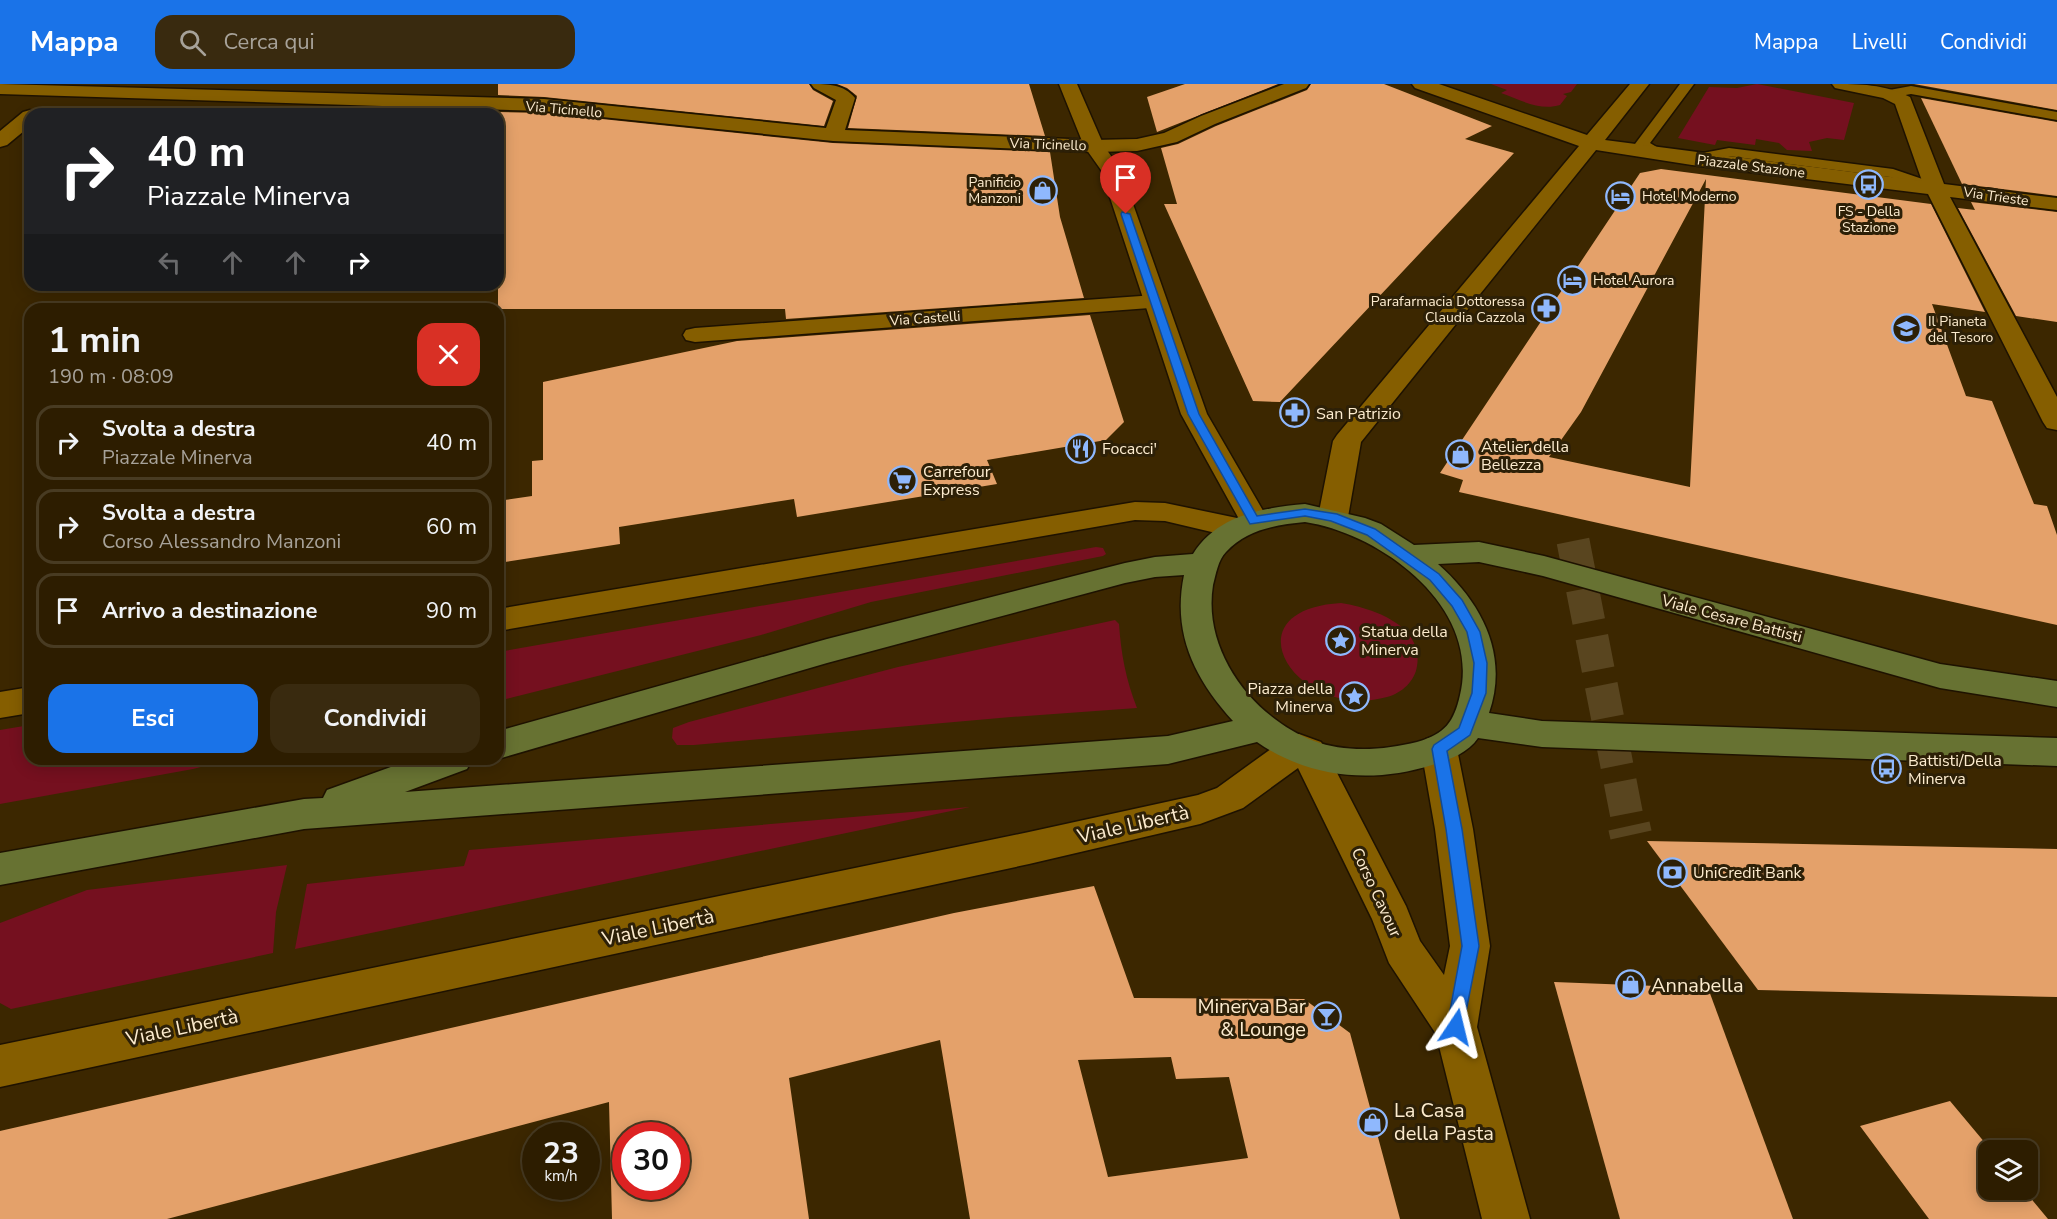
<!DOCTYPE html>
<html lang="it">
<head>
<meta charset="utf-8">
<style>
	:root { --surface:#2d1d00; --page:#392a0f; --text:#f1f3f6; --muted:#a7a299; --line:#483b22; --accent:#1a73e8 }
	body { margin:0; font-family:"Nunito Sans",sans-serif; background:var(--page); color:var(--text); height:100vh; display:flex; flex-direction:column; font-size:22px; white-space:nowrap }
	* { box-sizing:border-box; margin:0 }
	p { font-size:20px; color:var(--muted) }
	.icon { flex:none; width:33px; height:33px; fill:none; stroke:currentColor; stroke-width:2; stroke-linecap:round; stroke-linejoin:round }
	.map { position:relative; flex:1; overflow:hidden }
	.panel { position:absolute; left:24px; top:219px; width:480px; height:462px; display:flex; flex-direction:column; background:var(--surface); border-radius:18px; box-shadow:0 3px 15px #0003,0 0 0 2px var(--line) }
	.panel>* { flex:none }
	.guide { position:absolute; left:24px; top:24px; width:480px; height:183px; border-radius:18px; box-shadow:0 3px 15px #0003,0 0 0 2px var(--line); background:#202124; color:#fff; overflow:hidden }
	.buttons { position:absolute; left:1978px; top:1056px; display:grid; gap:12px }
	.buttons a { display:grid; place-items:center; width:60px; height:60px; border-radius:12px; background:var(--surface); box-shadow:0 3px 15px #0003,0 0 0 2px var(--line); font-size:30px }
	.speed { position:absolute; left:522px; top:1038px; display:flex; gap:12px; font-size:30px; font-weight:700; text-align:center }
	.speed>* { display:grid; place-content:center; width:78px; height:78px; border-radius:50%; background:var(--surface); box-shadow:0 3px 15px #0003,0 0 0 2px var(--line); line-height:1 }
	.speed small { font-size:15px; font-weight:400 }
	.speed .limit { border:9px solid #d22; background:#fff; color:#111 }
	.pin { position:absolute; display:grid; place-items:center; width:51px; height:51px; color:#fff; margin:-62px -26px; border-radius:50% 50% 50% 0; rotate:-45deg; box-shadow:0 0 6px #0007 }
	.pin .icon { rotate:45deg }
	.me { position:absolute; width:66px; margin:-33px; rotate:10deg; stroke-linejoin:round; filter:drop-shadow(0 0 4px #0008) }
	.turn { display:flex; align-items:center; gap:21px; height:126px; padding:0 24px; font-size:27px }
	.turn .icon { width:78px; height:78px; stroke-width:2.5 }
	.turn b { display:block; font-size:42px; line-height:51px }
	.lanes { display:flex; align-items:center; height:57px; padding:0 24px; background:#0003; justify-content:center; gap:30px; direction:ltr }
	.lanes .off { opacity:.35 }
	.round { display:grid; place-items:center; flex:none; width:63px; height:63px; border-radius:18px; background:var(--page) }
	.head { display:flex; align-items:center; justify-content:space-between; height:102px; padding:0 24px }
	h1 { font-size:36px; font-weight:700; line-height:45px }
	.primary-button { display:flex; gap:12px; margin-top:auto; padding:12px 24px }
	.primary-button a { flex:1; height:69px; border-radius:18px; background:var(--accent); color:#fff; font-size:24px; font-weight:700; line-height:69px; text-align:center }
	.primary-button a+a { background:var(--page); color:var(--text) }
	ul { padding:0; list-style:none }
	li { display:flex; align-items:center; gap:18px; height:75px; margin:0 12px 9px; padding:0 12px; border:3px solid var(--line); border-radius:18px }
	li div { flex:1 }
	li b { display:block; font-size:22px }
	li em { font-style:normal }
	header { display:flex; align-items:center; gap:36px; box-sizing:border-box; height:84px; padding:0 30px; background:var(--accent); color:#fff }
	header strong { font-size:28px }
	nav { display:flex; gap:33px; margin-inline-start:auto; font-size:21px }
	.search { width:420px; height:54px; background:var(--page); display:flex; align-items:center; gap:15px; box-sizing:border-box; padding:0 21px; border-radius:18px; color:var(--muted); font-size:22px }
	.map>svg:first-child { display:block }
</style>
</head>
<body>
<header>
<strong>Mappa</strong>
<div class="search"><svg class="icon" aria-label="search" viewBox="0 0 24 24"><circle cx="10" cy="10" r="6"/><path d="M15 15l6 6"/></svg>Cerca qui</div>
<nav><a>Mappa</a><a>Livelli</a><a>Condividi</a></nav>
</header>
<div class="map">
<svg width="2057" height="1135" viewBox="0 0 2057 1135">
	<rect width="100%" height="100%" fill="#3c2700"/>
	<g fill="#75101f">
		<path d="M 1491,0 L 1577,0 L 1571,8 L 1563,10 L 1567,12 L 1560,21 C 1540,27 1520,16 1501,9 L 1507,6 Z"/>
		<polygon points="1757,0 1854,19 1844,56 1827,54 1809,58 1812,67 1787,66 1779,59 1756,55 1755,61 1717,56 1715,61 1678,54 1709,3 1737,4"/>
		<polygon points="1096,463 1103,464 1106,470 1103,472 871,518 761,551 498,617 498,568"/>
		<path d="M 1341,519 C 1372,524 1424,541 1417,582 C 1415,597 1402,609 1387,613 C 1297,638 1225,526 1341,519 Z"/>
		<path d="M 1115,536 L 1119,540 C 1121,570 1126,596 1137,624 L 1011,633 L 694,661 L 677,661 L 672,654 L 673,644 L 689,638 L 898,583 Z"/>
		<polygon points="30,641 30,675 232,675 193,685 0,720 0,646"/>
		<polygon points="970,723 295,865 307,800 464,782 469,766"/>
		<polygon points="287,781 276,828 273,869 11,925 0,919 0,839 87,806"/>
	</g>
	<g fill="#e4a16a" fill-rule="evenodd">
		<polygon points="498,0 809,0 813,6 833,17 824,42 544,13 498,11"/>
		<polygon points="837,0 1029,0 1045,52 848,44 857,12 847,4"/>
		<polygon points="1185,0 1278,0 1157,48 1147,13"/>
		<polygon points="1311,0 1384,0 1492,42 1465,55 1514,69 1280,318 1253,317 1164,120 1177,120 1161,64 1178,60 1216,42 1307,6"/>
		<polygon points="1914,0 2057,0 2057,26"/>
		<polygon points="1921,14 2057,38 2057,112 1962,100"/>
		<polygon points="498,28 544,29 833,59 1050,68 1060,133 1084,214 786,235 785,225 498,225"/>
		<path d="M 1661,85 L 1931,120 L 1985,228 L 1932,220 L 1966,312 L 1992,317 L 2034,420 L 2047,422 L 2057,451 L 2057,541 L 1459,408 L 1463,396 L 1440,389 L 1640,89 ZM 1706,95 L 1690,403 L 1549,373 L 1581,328 Z"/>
		<polygon points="1971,118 2057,128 2057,238 2016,232 1958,124 1975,126"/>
		<polygon points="1090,231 1124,338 1106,356 987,376 997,400 797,433 794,415 619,443 620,460 498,479 498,417 532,412 532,377 543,376 543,298 737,257"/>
		<polygon points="1647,757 2057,765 2057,913 1758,906"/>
		<path d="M 1094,802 L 1134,914 L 1304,915 L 1350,949 L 1400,1135 L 970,1135 L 940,956 L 789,994 L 809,1135 L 612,1135 L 609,1018 L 167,1135 L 0,1135 L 0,1047 L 954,829 ZM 1171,973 L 1176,995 L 1229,993 L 1248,1074 L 1108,1093 L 1078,976 ZM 626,1052 L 676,1052 L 676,1102 L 626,1102 Z"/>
		<polygon points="1554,898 1708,904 1793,1135 1620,1135"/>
		<polygon points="1950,1017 1991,1066 1989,1066 1989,1106 2024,1106 2048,1135 1929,1135 1860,1042"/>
	</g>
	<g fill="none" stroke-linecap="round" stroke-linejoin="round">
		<polyline stroke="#59451f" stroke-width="33" stroke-dasharray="33 16" stroke-linecap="butt" points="1573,457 1629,743"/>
		<polyline stroke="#59451f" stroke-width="42" stroke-dasharray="42 21" stroke-linecap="butt" points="1629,742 1631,751"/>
		<defs>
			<g id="service">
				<polygon points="1680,0 1694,0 1650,59 1670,71 1668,74 1658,74 1635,60"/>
				<polygon points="1911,2 2057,28 2057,36 1911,10 1889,14 1882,10 1884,7"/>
				<polygon points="1729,64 1893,85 1940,101 1943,104 1935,109 1890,93 1729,72 1692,79 1685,75 1687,72"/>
			</g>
			<g id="minor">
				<path d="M 0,0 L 544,15 L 826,44 L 836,16 L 814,4 L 811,0 C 827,0 844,0 855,14 L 845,46 L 1094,56 L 1137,55 L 1164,49 L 1201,32 L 1284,0 L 1309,0 L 1306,4 L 1215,40 L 1177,58 L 1137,67 L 1094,68 L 833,57 L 544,27 L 0,10 Z"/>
				<path d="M 1412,0 L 1439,0 L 1587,51 L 1630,0 L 1649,0 L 1605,56 L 1922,97 L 1895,20 L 1883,14 L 1835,4 L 1832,0 C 1860,0 1884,0 1910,13 L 1944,100 L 2057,114 L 2057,126 L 1950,113 L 2057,313 L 2057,346 L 2047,344 L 2043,338 L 1928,110 L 1692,81 L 1596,66 L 1361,358 L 1348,433 L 1343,440 L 1333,442 L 1323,440 L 1318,433 L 1333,357 L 1337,351 L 1579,62 L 1415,4 Z"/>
				<polygon points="30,26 38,30 30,30 30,42 7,61 0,63 0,47 23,28"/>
				<polygon points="1155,211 1163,213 1167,218 1163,223 695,258 686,256 683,251 686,246 695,244"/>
				<polygon points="1135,418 1165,419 1237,434 1248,437 1252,444 1248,451 1237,454 1165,437 1135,436 498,547 498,525"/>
				<polygon points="30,603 30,629 0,634 0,608"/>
				<polygon points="1299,650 1321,658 1406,822 1420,857 1444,891 1450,862 1435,745 1421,665 1426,655 1439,651 1452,655 1457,665 1473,745 1490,862 1477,943 1530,1135 1482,1135 1436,950 1389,879 1372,835 1298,684 1243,724 1200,740 1029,780 0,1003 0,961 1029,748 1198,711 1217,704 1286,654"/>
			</g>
			<polygon id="tertiary" points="1059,0 1077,0 1104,62 1121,86 1207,330 1269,437 1264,444 1254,447 1244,444 1181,330 1101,86 1084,62"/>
			<path id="secondary" d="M 1305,420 L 1365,434 L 1381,440 L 1414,461 L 1479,458 L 1544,472 L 1940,580 L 2057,597 L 2057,623 L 1940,604 L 1543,492 L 1479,478 L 1438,480 C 1482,519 1509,571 1489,629 L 1542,637 L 2057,654 L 2057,682 L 1542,663 L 1478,654 C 1468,669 1449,676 1432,681 C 1372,700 1309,694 1257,658 L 1168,680 L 304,745 L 0,801 L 0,769 L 304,715 L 323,714 L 327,706 L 413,675 L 472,675 L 467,685 L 405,708 L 1168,652 L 1233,637 C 1194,594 1172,549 1184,491 L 1155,493 L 1125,499 L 827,579 L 498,675 L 498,647 L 827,555 L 1125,479 L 1155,473 L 1193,470 C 1217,431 1262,424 1305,420 ZM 1305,438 C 1382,450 1481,523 1460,611 C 1454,638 1445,650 1417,658 C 1385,666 1346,669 1314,657 C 1254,634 1202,568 1213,501 C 1216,490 1218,476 1226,468 C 1247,445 1276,441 1305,438 Z"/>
		</defs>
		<use href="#service" stroke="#1e1200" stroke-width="3"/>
		<use href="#minor" stroke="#1e1200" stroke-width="3"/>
		<use href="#tertiary" stroke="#1e1200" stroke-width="3"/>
		<use href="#secondary" stroke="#1e1200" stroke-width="3"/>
		<use href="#service" fill="#855e00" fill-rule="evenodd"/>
		<use href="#minor" fill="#855e00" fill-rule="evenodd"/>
		<use href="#tertiary" fill="#855e00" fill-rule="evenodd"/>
		<use href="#secondary" fill="#677232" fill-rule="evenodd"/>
	</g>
	<polygon fill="#1a73e8" stroke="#114b97" stroke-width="1.5" points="1122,128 1130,130 1199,330 1257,432 1305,425 1337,430 1375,445 1439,490 1462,516 1480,548 1487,579 1486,609 1470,651 1447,667 1462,745 1479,862 1462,948 1456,951 1449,948 1447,943 1462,862 1446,745 1432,665 1434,661 1459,644 1472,609 1474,579 1467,548 1452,522 1430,496 1367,451 1331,437 1305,432 1250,440 1188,330 1121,130"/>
	<defs>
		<symbol id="bus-ring" viewBox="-11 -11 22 22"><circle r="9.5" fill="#2d2007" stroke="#8fb8fd" stroke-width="1.5"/><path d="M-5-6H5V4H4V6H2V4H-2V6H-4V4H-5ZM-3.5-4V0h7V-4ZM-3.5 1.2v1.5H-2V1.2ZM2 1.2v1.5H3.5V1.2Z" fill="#8fb8fd"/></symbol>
		<symbol id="shop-ring" viewBox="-11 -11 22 22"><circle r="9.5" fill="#2d2007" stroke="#8fb8fd" stroke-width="1.5"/><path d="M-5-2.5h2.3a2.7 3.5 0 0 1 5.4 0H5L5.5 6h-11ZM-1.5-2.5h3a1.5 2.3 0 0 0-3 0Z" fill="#8fb8fd"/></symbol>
		<symbol id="hotel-ring" viewBox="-11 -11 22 22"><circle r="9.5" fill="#2d2007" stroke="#8fb8fd" stroke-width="1.5"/><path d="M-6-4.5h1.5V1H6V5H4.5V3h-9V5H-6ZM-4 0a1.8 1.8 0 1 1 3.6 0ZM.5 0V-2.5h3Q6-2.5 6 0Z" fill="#8fb8fd"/></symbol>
		<symbol id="pharmacy-ring" viewBox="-11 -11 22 22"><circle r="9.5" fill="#2d2007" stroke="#8fb8fd" stroke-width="1.5"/><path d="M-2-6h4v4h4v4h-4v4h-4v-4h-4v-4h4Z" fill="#8fb8fd"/></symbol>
		<symbol id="school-ring" viewBox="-11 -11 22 22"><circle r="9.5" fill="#2d2007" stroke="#8fb8fd" stroke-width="1.5"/><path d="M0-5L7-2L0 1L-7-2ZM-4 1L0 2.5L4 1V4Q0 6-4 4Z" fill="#8fb8fd"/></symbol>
		<symbol id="restaurant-ring" viewBox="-11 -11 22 22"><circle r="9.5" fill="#2d2007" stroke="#8fb8fd" stroke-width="1.5"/><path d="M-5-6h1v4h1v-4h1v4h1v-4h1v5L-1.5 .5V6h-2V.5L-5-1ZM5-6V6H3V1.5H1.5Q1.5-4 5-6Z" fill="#8fb8fd"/></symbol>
		<symbol id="supermarket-ring" viewBox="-11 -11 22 22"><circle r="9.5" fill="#2d2007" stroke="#8fb8fd" stroke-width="1.5"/><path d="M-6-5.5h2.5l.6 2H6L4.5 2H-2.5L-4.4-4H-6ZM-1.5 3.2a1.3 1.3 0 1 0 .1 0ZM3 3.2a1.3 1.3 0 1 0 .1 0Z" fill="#8fb8fd"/></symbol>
		<symbol id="sight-ring" viewBox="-11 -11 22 22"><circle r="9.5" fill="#2d2007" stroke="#8fb8fd" stroke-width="1.5"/><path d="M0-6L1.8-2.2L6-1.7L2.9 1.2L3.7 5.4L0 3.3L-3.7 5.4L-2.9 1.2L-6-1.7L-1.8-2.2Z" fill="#8fb8fd"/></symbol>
		<symbol id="bank-ring" viewBox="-11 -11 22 22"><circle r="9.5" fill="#2d2007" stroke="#8fb8fd" stroke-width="1.5"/><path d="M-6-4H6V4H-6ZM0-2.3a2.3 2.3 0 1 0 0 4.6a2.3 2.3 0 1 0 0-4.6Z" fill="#8fb8fd"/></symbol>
		<symbol id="bar-ring" viewBox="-11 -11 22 22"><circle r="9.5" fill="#2d2007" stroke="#8fb8fd" stroke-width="1.5"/><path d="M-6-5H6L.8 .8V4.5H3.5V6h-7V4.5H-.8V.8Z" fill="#8fb8fd"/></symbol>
	</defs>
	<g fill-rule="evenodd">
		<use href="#bus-ring" x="1852" y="84" width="33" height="33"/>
		<use href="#shop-ring" x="1026" y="90" width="33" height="33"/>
		<use href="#hotel-ring" x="1604" y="96" width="33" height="33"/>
		<use href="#hotel-ring" x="1556" y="180" width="33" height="33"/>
		<use href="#pharmacy-ring" x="1530" y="208" width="33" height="33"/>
		<use href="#school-ring" x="1890" y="228" width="33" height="33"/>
		<use href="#pharmacy-ring" x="1278" y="312" width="33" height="33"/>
		<use href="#restaurant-ring" x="1064" y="348" width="33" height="33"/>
		<use href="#shop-ring" x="1444" y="354" width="33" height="33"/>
		<use href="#supermarket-ring" x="886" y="380" width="33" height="33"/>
		<use href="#sight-ring" x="1324" y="540" width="33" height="33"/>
		<use href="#sight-ring" x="1338" y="596" width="33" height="33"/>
		<use href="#bus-ring" x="1870" y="668" width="33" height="33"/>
		<use href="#bank-ring" x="1656" y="772" width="33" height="33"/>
		<use href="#shop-ring" x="1614" y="884" width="33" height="33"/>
		<use href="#bar-ring" x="1310" y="916" width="33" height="33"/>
		<use href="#shop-ring" x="1356" y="1022" width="33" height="33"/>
	</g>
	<g text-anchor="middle" stroke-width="6" stroke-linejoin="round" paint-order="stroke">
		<g font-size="14" fill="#fdeccf" stroke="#2d2007">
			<text transform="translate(564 25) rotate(5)" y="5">Via Ticinello</text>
			<text transform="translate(1048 60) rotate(2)" y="5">Via Ticinello</text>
			<text transform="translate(1751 82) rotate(7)" y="5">Piazzale Stazione</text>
			<text transform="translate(1996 112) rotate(8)" y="5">Via Trieste</text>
			<text transform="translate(925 234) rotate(-4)" y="5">Via Castelli</text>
		</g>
		<g font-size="14" fill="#fdeccf" stroke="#2d2007" text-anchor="start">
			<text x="1021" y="103" text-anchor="end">Panificio<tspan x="1021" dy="16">Manzoni</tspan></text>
			<text x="1642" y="117">Hotel Moderno</text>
			<text x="1869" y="132" text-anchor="middle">FS - Della<tspan x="1869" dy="16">Stazione</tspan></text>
			<text x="1593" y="201">Hotel Aurora</text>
			<text x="1525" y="222" text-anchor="end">Parafarmacia Dottoressa<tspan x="1525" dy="16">Claudia Cazzola</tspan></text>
			<text x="1928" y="242">Il Pianeta<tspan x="1928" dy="16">del Tesoro</tspan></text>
		</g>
		<g font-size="16" fill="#fdeccf" stroke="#2d2007" text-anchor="start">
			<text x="1316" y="335">San Patrizio</text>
			<text x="1481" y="368">Atelier della<tspan x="1481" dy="18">Bellezza</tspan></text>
			<text x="1102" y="370">Focacci'</text>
			<text x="923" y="393">Carrefour<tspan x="923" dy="18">Express</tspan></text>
			<text x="1361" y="553">Statua della<tspan x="1361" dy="18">Minerva</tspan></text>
			<text x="1333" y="610" text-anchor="end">Piazza della<tspan x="1333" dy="18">Minerva</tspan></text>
			<text x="1908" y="682">Battisti/Della<tspan x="1908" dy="18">Minerva</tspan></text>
			<text x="1693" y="794">UniCredit Bank</text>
		</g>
		<g font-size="16" fill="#fdeccf" stroke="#2d2007">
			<text transform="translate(1732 534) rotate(15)" y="6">Viale Cesare Battisti</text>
			<text transform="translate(1377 808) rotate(65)" y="6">Corso Cavour</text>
		</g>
		<g font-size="20" fill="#fdeccf" stroke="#2d2007">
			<text transform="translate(1133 740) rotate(-13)" y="7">Viale Libertà</text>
			<text transform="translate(658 843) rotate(-12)" y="7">Viale Libertà</text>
			<text transform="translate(182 943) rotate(-12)" y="7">Viale Libertà</text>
		</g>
		<g font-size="20" fill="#fdeccf" stroke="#2d2007" text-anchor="start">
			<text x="1651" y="908">Annabella</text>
			<text x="1306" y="929" text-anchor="end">Minerva Bar<tspan x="1306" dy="23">&amp; Lounge</tspan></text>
			<text x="1394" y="1033">La Casa<tspan x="1394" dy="23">della Pasta</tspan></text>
		</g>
	</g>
</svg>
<div class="buttons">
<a><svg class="icon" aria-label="layers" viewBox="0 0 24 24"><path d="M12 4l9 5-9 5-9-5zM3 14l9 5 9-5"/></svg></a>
</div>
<div class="speed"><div>23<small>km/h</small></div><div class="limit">30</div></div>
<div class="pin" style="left:1126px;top:130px;background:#d93025"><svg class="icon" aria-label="arrive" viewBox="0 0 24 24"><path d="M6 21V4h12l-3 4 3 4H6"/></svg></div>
<svg class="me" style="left:1456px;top:943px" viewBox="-20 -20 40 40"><path d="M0-17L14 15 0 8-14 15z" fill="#1a73e8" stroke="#fff" stroke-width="4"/></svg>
<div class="guide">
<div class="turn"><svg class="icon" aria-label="right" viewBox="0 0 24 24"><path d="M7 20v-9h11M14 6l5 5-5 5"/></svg><div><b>40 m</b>Piazzale Minerva</div></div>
<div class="lanes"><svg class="icon off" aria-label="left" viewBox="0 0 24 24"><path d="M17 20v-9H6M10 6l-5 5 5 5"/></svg><svg class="icon off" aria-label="ahead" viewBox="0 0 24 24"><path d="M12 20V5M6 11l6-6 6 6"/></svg><svg class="icon off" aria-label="ahead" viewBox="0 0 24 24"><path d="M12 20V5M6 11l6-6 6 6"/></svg><svg class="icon" aria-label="right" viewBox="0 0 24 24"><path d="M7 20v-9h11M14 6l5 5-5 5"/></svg></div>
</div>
<section class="panel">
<div class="head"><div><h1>1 min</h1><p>190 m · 08:09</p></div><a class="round" style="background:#d93025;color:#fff"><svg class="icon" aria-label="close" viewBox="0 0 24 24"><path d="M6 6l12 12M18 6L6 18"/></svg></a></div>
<ul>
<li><svg class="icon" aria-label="right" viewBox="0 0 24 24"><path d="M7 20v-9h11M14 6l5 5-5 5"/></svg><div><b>Svolta a destra</b><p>Piazzale Minerva</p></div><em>40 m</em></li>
<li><svg class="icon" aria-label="right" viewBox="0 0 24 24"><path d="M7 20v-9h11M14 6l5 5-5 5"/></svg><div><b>Svolta a destra</b><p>Corso Alessandro Manzoni</p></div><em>60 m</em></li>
<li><svg class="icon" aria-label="arrive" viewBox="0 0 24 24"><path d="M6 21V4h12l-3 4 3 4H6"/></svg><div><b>Arrivo a destinazione</b></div><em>90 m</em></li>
</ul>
<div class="primary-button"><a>Esci</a><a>Condividi</a></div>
</section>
</div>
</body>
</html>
